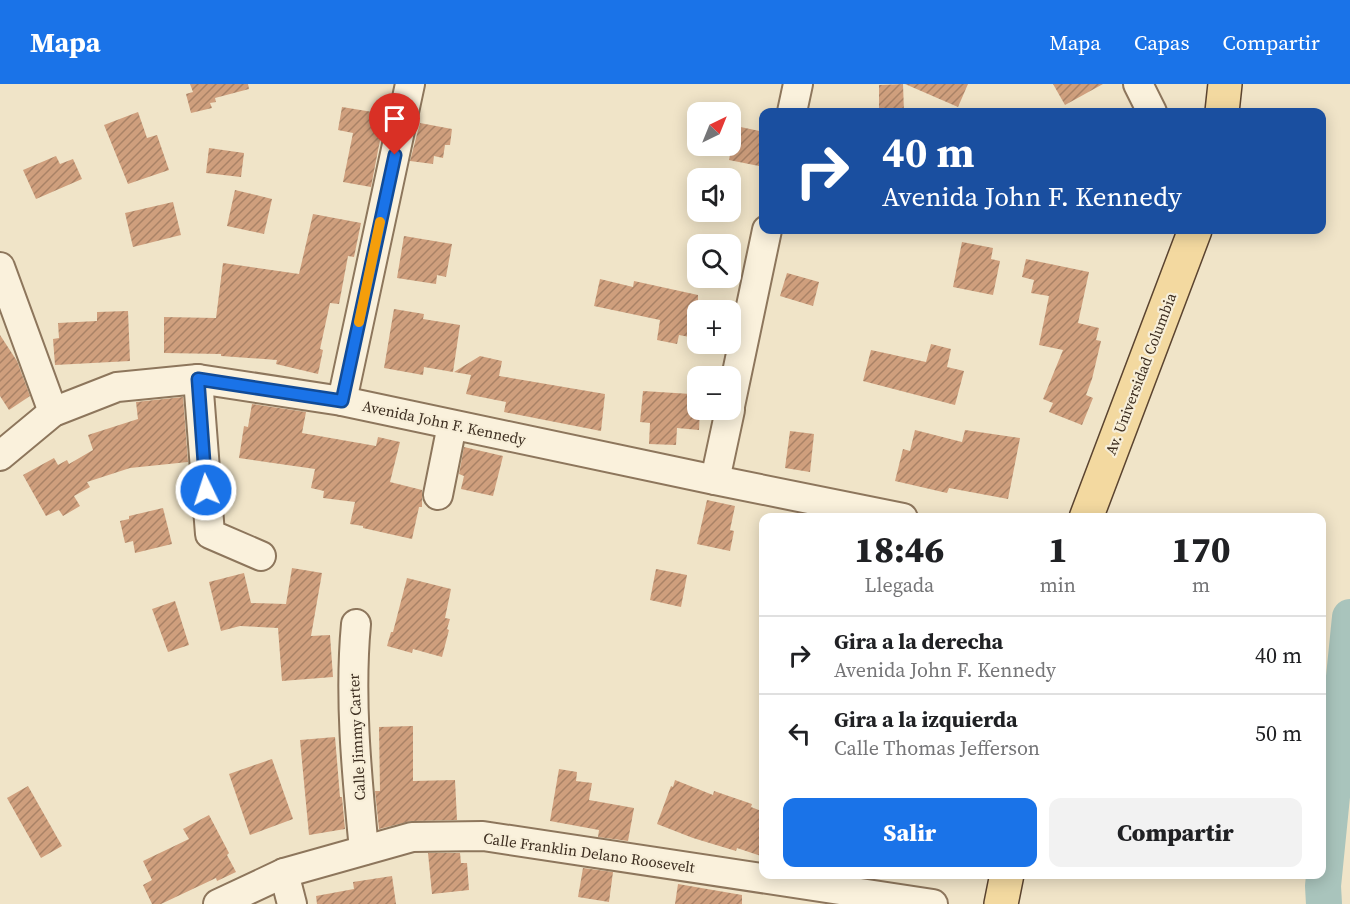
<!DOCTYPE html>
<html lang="es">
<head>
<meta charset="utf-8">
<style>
	:root { --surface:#fff; --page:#f2f2f2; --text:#202124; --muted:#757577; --line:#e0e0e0; --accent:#1a73e8 }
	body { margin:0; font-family:"Source Serif 4",serif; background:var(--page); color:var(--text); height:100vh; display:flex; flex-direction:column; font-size:22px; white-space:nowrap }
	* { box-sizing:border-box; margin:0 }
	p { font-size:20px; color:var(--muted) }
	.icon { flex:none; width:33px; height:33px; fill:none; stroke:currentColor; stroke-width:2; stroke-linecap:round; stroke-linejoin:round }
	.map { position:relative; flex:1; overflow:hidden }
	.details { position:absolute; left:759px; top:429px; width:567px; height:366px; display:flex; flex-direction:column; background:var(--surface); border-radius:12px; box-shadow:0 3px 15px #0003 }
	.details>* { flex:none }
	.guide { position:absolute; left:759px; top:24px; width:567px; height:126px; border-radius:12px; box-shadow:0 3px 15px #0003; background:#1a4fa0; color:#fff; overflow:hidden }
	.needle { width:39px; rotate:43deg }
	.tools { position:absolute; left:687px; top:18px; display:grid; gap:12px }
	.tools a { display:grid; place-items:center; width:54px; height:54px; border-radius:12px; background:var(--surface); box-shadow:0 3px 15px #0003; font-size:30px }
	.pin { position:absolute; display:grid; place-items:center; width:51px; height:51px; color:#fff; margin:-62px -26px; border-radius:50% 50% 50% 0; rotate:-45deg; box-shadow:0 0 6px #0007 }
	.pin .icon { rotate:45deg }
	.me { position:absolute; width:66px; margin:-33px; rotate:356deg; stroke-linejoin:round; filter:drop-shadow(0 0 4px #0008) }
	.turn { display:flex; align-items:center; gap:21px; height:126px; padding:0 24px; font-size:27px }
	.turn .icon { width:78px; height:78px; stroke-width:2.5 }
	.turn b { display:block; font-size:42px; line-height:51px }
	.eta { display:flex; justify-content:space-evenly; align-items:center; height:102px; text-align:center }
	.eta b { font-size:36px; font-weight:800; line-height:42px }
	.button { display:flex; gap:12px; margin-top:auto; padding:12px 24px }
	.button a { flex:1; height:69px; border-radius:12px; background:var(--accent); color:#fff; font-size:24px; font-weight:800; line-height:69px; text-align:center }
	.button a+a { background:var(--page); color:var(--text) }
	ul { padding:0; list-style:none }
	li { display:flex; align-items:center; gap:18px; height:78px; padding:0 24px; border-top:2px solid var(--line) }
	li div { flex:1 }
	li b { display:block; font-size:22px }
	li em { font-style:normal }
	header { display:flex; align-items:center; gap:36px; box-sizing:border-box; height:84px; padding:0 30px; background:var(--accent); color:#fff }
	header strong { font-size:28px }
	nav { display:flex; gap:33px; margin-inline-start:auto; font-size:21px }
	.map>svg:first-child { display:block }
</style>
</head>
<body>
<header>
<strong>Mapa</strong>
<nav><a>Mapa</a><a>Capas</a><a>Compartir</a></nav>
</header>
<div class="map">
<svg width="1350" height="820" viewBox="0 0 1350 820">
	<defs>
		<pattern id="building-hatch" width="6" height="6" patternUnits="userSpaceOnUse" patternTransform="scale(1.5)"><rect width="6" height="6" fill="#cf9f7d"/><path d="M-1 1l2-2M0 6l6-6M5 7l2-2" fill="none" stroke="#a98266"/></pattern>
	</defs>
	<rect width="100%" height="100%" fill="#f0e4c8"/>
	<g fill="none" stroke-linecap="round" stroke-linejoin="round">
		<polyline stroke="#a9c4bc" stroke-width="36" points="1324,820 1323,802 1350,533"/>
	</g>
	<g fill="url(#building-hatch)">
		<polygon points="190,0 248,0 249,5 215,14 216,18 210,19 212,24 191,29 186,10 193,8"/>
		<polygon points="903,0 904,28 879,28 879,1"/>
		<polygon points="905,0 968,0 958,23"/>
		<polygon points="1053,0 1103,0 1065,21"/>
		<polygon points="342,23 385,30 371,103 343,98 353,49 338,46"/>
		<polygon points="138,28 147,54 157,51 169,86 128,100 104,41"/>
		<polygon points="420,39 452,45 450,61 445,61 443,74 434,72 433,80 410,77"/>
		<polygon points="736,42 764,48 764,83 729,76"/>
		<polygon points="209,64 244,69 241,93 206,89"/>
		<polygon points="56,72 60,80 73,75 82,95 36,115 23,86"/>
		<polygon points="235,106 272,115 264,150 227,142"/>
		<polygon points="173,118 181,151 133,163 125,129"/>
		<polygon points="313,130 361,139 354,173 348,172 339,220 330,219 320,265 323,266 318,290 276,280 277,276 221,272 221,270 164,269 164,233 216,234 223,179 299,190"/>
		<polygon points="404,152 452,160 446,193 437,191 436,200 397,194"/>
		<polygon points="962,158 993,164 991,175 1000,177 993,211 953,203"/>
		<polygon points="1026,175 1089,188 1078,239 1099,244 1096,256 1101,257 1092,295 1086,311 1093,314 1082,341 1049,328 1053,319 1043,315 1063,266 1039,261 1049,212 1031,209 1034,196 1022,193"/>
		<polygon points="787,189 819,198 813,222 780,212"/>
		<polygon points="600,195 633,203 634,197 698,211 698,242 695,254 679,251 677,260 657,256 660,236 594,222"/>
		<polygon points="394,225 424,230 423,235 460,241 453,288 424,283 423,291 384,284"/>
		<polygon points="128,227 130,277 55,281 53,255 59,254 58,239 97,237 97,228"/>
		<polygon points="0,251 17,277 30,312 9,326 0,312"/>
		<polygon points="931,260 951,265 947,283 964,287 955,321 863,297 871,266 926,278"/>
		<polygon points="480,272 502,277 499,292 605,310 601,347 504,328 506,318 466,310 471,291 454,288"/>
		<polygon points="643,307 691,310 691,314 698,315 698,326 700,326 699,346 677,344 676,361 649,360 650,339 640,338"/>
		<polygon points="183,313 188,378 130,384 87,398 90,403 74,412 80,422 63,432 59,426 46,432 23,391 54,374 58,381 67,376 69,380 93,366 88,351 138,335 136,318"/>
		<polygon points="252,320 306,328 302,349 376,362 378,353 400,358 390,398 422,406 422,423 419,423 412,455 363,444 363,442 350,440 355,418 323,414 324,407 311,404 315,385 239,374 244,342 248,343"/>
		<polygon points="915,346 962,358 965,346 1020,354 1008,415 949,404 947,409 895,397 903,365 910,367"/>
		<polygon points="790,347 814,350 810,388 785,384"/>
		<polygon points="464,363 503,372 493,412 461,405 464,392 459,390"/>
		<polygon points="707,416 735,422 730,446 734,447 730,467 697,460"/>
		<polygon points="163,424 172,460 135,469 133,457 125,459 120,437 129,435 129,432"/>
		<polygon points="292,484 322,489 311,552 330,551 333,593 282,597 278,544 240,542 221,547 209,498 244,489 251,519 286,520"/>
		<polygon points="656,485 687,491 681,523 650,516"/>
		<polygon points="407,494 451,505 445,534 450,535 447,545 449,546 442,573 413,565 412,569 387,562 391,548 393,548"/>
		<polygon points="175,517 189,561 168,568 152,525"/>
		<polygon points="413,642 413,697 455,696 457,736 411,737 379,745 375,707 380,707 379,643"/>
		<polygon points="335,653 340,713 342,713 345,745 309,751 300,656"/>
		<polygon points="272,675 293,735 250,751 229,690"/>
		<polygon points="559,685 577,688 576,697 592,699 589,716 634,724 628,757 598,753 599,746 550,737"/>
		<polygon points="675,696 713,711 714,707 752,720 751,723 764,728 764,773 737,764 736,767 693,754 657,740 671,702 673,703"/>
		<polygon points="28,702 62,762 41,774 7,714"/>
		<polygon points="209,731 229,769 227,771 236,788 217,797 216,794 161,820 152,820 143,801 152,796 143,777 189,755 183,745"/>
		<polygon points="428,769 460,769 461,779 467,779 469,806 432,810"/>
		<polygon points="583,784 613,788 609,818 578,813"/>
		<polygon points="392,792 396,820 317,820 316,812 354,805 353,798"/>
		<polygon points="678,800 742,811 742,820 675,820"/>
	</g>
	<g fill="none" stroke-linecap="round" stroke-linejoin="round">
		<defs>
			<g id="minor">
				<polyline points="1138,0 1152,28"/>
				<polyline points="792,28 798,0"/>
				<polyline points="0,183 53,328"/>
				<polyline points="198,295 210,450 261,472"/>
				<polyline points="342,317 410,0"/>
				<polyline points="730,322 767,146"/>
				<polyline points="0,372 53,328 117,303 198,295 342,317 715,396 903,434"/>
				<polyline points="715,396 730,326"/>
				<polyline points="438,411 452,341"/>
				<path d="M 356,540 C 349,615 357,692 364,766"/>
				<polyline points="284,789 292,820"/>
				<polyline points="218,820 284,789 412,753 483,752 933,820"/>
			</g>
			<g id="major">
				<polyline points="1222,28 1225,0"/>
				<polyline points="1086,434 1195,146"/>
				<polyline points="1001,820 1007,790"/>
			</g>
		</defs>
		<use href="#minor" stroke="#8d765c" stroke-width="32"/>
		<use href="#major" stroke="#5b4430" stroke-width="36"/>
		<use href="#minor" stroke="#faf1dc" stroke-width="28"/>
		<use href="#major" stroke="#f3d9a0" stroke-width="33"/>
	</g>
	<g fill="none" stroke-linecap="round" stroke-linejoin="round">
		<defs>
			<polyline id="route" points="206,406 198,295 342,317 395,71"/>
		</defs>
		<use href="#route" stroke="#114b97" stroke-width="15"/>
		<use href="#route" stroke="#1a73e8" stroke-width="10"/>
		<polyline stroke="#f59e0b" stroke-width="10" points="359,238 380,138"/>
	</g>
	<g text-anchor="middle" stroke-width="4.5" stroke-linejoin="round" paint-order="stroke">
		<g font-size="15" fill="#3d2e20" stroke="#f7eed8">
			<text transform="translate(1141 290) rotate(-69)" y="5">Av. Universidad Columbia</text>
			<text transform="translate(444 339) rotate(12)" y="5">Avenida John F. Kennedy</text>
			<text transform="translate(357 653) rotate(-93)" y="5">Calle Jimmy Carter</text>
			<text transform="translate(589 769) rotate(8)" y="5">Calle Franklin Delano Roosevelt</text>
		</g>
	</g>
</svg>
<div class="tools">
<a><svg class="needle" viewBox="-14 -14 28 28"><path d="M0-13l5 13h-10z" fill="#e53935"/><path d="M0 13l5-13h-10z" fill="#757577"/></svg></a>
<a><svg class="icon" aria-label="sound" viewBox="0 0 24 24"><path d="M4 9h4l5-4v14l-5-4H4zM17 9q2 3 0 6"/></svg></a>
<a><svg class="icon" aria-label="search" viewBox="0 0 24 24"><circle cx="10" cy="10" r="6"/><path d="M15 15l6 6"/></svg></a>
<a>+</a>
<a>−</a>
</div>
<div class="pin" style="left:395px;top:71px;background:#d93025"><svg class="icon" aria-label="arrive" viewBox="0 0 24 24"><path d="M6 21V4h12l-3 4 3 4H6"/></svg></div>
<svg class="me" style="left:206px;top:406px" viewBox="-20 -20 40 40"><circle r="17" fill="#1a73e8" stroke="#fff" stroke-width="3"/><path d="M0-11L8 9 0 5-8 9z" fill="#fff"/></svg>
<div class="guide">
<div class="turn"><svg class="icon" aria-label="right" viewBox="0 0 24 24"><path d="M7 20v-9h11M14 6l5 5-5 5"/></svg><div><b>40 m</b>Avenida John F. Kennedy</div></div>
</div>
<section class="details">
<div class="eta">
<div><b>18:46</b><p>Llegada</p></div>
<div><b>1</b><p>min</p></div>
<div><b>170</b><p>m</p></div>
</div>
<ul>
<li><svg class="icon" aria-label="right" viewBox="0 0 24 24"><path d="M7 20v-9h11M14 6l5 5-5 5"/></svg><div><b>Gira a la derecha</b><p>Avenida John F. Kennedy</p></div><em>40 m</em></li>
<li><svg class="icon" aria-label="left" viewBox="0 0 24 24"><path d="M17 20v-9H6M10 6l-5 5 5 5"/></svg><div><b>Gira a la izquierda</b><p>Calle Thomas Jefferson</p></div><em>50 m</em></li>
</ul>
<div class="button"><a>Salir</a><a>Compartir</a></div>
</section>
</div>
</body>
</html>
